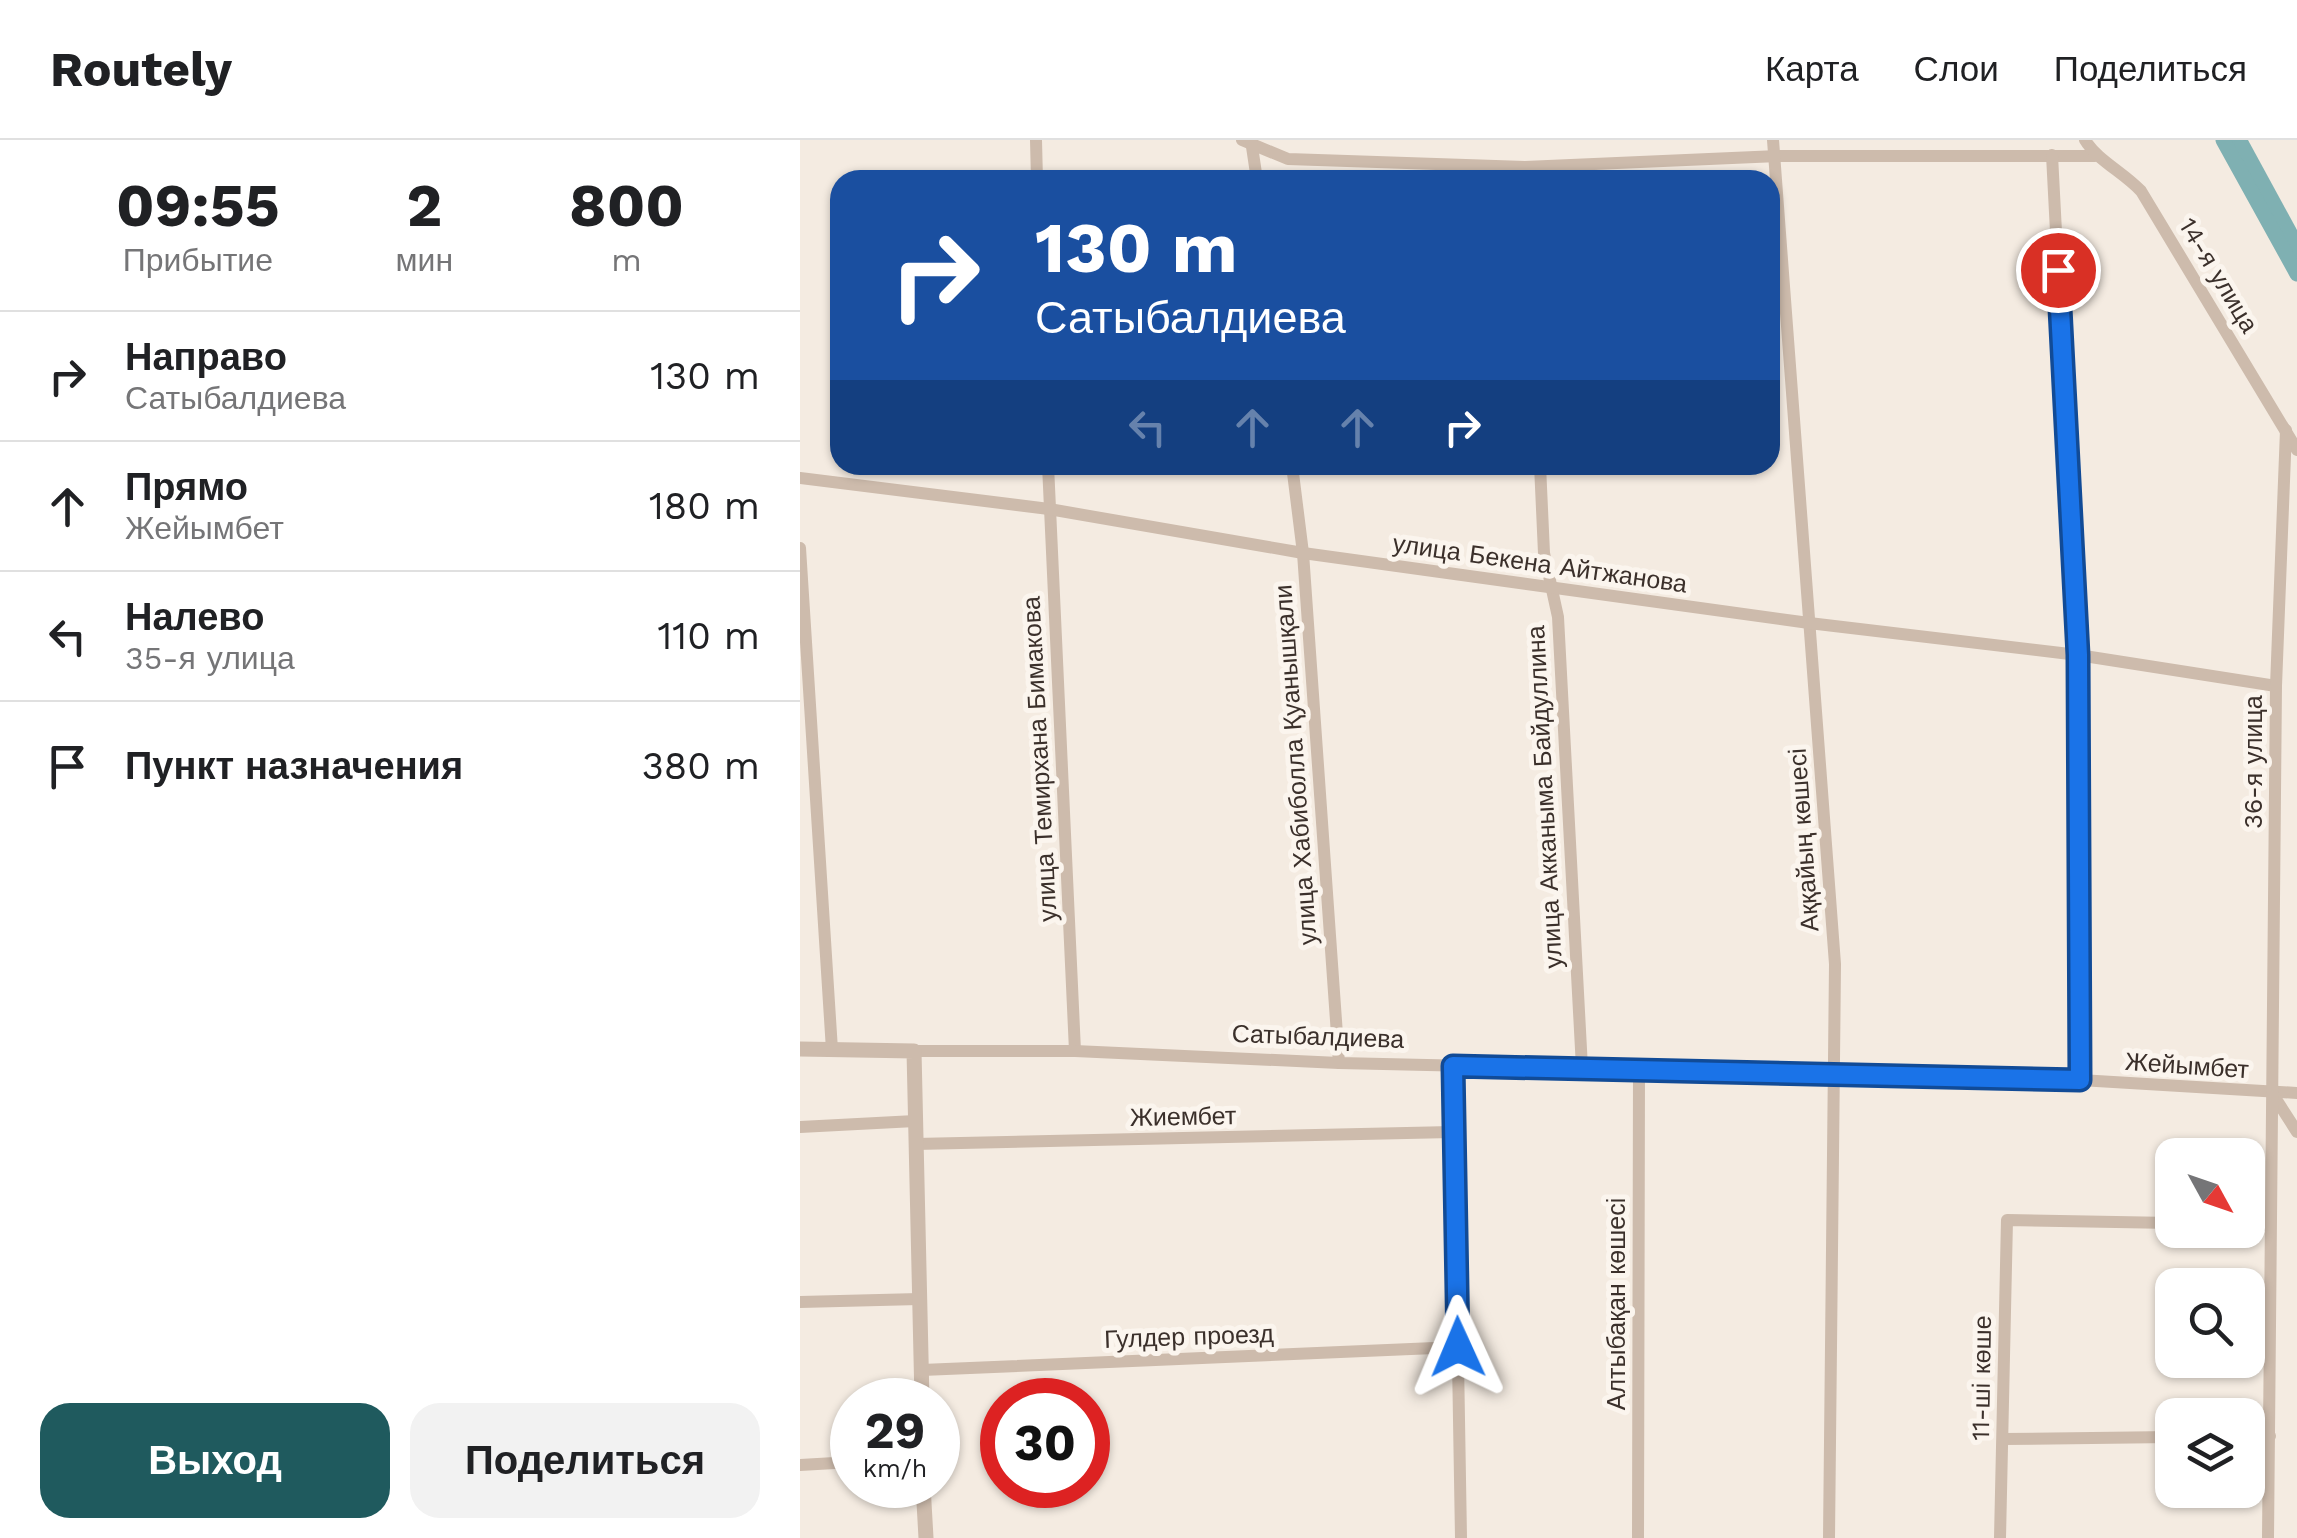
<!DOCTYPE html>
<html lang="ru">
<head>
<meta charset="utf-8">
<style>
	:root { --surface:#fff; --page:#f2f2f2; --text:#202124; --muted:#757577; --line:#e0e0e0; --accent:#1f5a5e }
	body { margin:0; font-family:"Work Sans",sans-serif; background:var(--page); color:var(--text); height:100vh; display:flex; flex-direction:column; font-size:38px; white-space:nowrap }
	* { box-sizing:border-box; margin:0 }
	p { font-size:32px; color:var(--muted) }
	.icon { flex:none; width:55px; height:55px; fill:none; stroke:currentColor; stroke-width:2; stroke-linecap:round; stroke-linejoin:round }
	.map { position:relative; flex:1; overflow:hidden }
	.panel { display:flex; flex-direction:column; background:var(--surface); width:800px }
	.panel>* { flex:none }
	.hud { position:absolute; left:30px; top:30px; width:950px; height:305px; border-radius:30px; box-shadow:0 2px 8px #0004; background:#1a4fa0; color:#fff; overflow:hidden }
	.needle { width:65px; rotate:130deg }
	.buttons { position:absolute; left:1355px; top:998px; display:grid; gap:20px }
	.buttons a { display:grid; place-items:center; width:110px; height:110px; border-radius:20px; background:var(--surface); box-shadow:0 2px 8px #0004; font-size:50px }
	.speed { position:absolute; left:30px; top:1238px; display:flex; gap:20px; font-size:50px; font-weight:700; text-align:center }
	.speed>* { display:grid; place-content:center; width:130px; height:130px; border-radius:50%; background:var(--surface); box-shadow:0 2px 8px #0004; line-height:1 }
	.speed small { font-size:25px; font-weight:400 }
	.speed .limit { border:15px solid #d22; background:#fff; color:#111 }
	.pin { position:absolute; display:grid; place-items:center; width:85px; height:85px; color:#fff; margin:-42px; border:5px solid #fff; border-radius:50%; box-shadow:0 2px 10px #0007 }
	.me { position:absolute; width:110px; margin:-55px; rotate:359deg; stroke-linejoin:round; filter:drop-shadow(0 0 8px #0008) }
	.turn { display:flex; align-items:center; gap:35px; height:210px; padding:0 40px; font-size:45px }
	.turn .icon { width:130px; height:130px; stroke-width:2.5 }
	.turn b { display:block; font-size:70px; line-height:85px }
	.lanes { display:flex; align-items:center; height:95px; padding:0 40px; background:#0003; justify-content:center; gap:50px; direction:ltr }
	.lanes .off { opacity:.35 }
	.eta { display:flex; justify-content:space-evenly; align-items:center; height:170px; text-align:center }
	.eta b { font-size:60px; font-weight:700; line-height:70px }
	.action { display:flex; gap:20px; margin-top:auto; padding:20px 40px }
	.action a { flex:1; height:115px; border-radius:30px; background:var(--accent); color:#fff; font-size:40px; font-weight:700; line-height:115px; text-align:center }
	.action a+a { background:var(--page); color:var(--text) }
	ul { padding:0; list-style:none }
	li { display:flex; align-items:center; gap:30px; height:130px; padding:0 40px; border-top:2px solid var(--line) }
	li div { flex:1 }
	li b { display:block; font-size:38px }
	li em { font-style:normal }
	header { display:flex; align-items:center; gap:60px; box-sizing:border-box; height:140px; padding:0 50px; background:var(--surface); border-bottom:2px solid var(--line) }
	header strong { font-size:48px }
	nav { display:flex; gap:55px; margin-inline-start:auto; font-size:35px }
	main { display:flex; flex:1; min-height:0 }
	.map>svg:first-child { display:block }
</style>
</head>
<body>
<header>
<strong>Routely</strong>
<nav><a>Карта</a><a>Слои</a><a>Поделиться</a></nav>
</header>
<main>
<section class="panel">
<div class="eta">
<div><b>09:55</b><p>Прибытие</p></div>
<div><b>2</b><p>мин</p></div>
<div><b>800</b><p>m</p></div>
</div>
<ul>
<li><svg class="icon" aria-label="right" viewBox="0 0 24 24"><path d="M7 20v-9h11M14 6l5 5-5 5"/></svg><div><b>Направо</b><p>Сатыбалдиева</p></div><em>130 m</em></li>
<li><svg class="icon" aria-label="ahead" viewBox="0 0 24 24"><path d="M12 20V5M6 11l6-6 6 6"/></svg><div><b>Прямо</b><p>Жейымбет</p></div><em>180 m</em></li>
<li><svg class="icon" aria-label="left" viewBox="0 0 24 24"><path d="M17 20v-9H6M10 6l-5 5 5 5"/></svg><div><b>Налево</b><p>35-я улица</p></div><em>110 m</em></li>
<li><svg class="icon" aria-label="arrive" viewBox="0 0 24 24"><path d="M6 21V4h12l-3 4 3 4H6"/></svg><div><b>Пункт назначения</b></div><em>380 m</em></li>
</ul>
<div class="action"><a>Выход</a><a>Поделиться</a></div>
</section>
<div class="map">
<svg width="1497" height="1398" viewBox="0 0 1497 1398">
	<rect width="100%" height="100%" fill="#f4ebe1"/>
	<polygon fill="#7fb0b2" points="1426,0 1448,0 1497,90 1497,132"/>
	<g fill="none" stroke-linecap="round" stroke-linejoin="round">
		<polyline stroke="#7fb0b2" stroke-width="15" points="1423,0 1497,134"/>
		<g stroke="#cdbbac" stroke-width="12">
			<polyline points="236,0 237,40"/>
			<polyline points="442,0 488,19 725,27 978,16 1295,16"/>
			<polyline points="451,0 457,40"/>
			<polyline points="973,0 1035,824 1029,1398"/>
			<path d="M 1285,0 C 1297,20 1323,32 1341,51 L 1497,310"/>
			<polyline points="1252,15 1278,515 1280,940"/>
			<polyline points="248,325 275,911"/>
			<polyline points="492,325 503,413 539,923"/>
			<polyline points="740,325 744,413 758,477 782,928"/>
			<polyline points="0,338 249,369 503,413 1009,483 1278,515 1476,546"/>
			<polyline points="0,408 32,910"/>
			<polyline points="114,911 275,911 539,923 1280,940 1497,953"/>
			<polyline points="653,925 661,1398"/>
			<polyline points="1474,956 1497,992"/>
			<polyline points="0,987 115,981"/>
			<polyline points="115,1004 652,992"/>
			<polyline points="1448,1084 1468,1085"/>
			<polyline points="0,1162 119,1159"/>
			<polyline points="122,1230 658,1207"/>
			<polyline points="1448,1297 1470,1296"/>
			<polyline points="1203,1299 1372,1297"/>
			<polyline points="0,1325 52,1322"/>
			<polyline points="838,1398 839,931"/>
			<polyline points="1200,1398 1207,1080 1372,1083"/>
			<polyline points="1468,1398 1476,546 1486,290"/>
		</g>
		<g stroke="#cdbbac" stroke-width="15">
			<polyline points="0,909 114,911 122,1260"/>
			<polyline points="123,1345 126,1398"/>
		</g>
	</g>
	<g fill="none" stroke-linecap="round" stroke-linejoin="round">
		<defs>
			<polyline id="route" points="658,1207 653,926 1280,940 1278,515 1258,130"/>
		</defs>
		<use href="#route" stroke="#114b97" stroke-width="25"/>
		<use href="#route" stroke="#1a73e8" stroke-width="18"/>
	</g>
	<g text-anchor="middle" stroke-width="10" stroke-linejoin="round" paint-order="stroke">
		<g font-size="25" fill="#3b302b" stroke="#fbf5ee">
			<text transform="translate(1419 135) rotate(59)" y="9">14-я улица</text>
			<text transform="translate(740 423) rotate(8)" y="9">улица Бекена Айтжанова</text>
			<text transform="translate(239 619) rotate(-93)" y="9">улица Темирхана Бимакова</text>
			<text transform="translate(1453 622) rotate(-90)" y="9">36-я улица</text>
			<text transform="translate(495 625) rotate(-94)" y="9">улица Хабиболла Қуанышқали</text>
			<text transform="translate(744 657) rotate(-93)" y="9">улица Акканыма Байдуллина</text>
			<text transform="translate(1003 700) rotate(-94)" y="9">Аққайың көшесі</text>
			<text transform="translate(518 896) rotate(2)" y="9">Сатыбалдиева</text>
			<text transform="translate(1387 925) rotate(4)" y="9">Жейымбет</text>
			<text transform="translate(383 976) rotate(-1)" y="9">Жиембет</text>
			<text transform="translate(816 1164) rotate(-90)" y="9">Алтыбақан көшесі</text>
			<text transform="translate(389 1196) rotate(-2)" y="9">Гулдер проезд</text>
			<text transform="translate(1181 1238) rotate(-89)" y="9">11-ші көше</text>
		</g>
	</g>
</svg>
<div class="buttons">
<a><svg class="needle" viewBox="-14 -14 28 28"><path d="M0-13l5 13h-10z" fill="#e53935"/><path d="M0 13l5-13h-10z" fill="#757577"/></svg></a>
<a><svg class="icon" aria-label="search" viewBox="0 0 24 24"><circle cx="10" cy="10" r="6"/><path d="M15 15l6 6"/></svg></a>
<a><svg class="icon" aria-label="layers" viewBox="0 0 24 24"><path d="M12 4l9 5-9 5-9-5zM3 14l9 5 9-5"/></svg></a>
</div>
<div class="speed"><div>29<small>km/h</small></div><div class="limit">30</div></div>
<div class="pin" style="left:1258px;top:130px;background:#d93025"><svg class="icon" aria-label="arrive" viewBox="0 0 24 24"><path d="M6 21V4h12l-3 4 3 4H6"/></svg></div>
<svg class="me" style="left:658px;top:1207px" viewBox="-20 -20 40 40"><path d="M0-17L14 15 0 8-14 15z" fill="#1a73e8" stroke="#fff" stroke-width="4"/></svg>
<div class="hud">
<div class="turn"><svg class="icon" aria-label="right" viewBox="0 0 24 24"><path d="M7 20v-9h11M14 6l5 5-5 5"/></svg><div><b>130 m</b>Сатыбалдиева</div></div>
<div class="lanes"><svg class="icon off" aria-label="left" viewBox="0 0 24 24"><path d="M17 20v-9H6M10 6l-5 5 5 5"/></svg><svg class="icon off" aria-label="ahead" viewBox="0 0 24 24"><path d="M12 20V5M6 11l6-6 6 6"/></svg><svg class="icon off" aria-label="ahead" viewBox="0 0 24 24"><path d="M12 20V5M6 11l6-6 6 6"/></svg><svg class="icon" aria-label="right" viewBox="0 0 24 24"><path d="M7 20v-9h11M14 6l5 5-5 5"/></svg></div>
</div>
</div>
</main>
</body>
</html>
